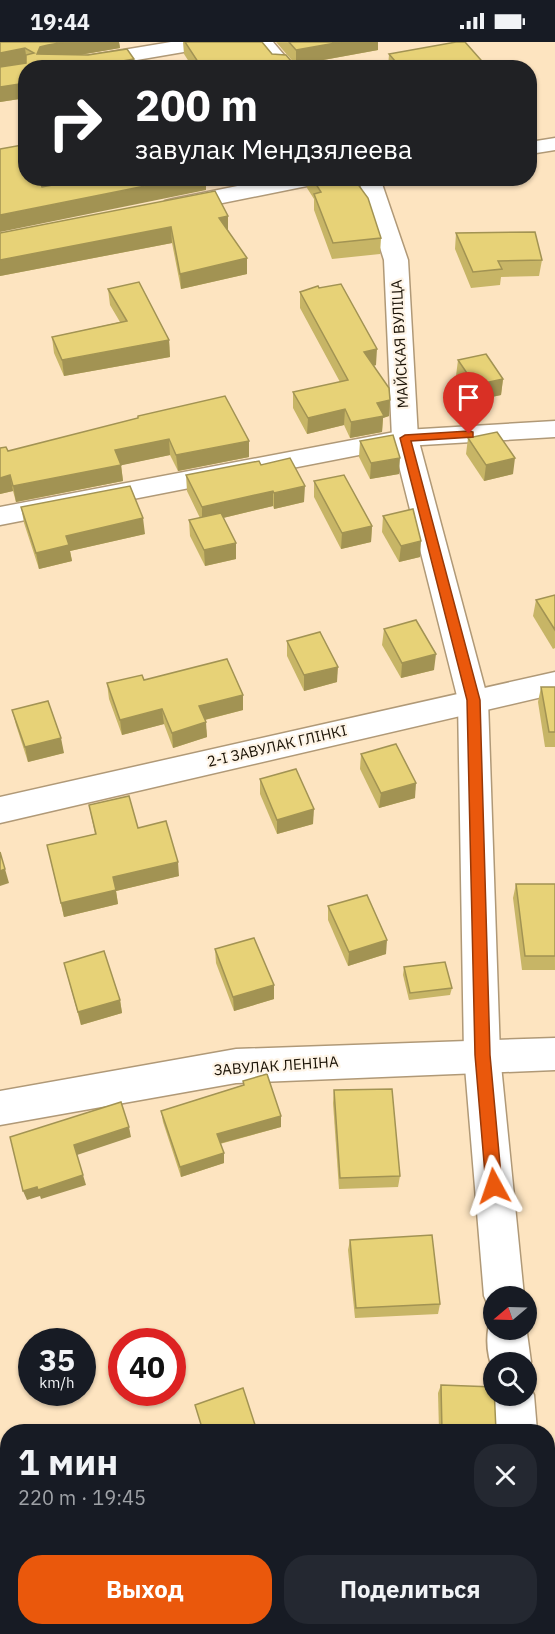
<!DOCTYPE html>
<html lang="ru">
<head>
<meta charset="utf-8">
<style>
	:root { --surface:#171b24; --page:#242831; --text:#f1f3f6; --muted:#9ea1a6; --accent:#ea580c }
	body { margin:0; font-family:"IBM Plex Sans",sans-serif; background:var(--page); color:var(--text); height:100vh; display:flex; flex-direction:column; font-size:22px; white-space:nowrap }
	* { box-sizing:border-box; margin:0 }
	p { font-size:20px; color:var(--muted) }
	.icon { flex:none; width:33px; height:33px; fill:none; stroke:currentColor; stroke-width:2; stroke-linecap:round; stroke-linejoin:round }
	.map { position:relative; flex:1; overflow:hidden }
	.details { position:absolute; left:0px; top:1382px; width:555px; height:212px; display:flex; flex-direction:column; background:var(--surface); border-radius:24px 24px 0 0; box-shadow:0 2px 4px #0004 }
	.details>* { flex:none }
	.guide { position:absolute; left:18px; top:18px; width:519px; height:126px; border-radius:24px; box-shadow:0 2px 4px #0004; background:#202124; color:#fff; overflow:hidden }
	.needle { width:39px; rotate:251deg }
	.fabs { position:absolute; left:483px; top:1244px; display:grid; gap:12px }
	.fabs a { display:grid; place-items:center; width:54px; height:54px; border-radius:50%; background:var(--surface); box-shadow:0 2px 4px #0004; font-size:30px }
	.speed { position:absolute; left:18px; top:1286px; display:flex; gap:12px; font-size:30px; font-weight:700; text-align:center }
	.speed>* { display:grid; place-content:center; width:78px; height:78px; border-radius:50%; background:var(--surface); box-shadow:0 2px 4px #0004; line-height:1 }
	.speed small { font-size:15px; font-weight:400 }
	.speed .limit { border:9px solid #d22; background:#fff; color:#111 }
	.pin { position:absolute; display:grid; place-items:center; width:51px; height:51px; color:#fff; margin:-62px -26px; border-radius:50% 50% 50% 0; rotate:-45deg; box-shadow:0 0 6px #0007 }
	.pin .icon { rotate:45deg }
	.me { position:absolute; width:66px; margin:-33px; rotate:355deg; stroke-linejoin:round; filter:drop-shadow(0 0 4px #0008) }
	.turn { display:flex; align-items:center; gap:21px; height:126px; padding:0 18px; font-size:27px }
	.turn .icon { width:78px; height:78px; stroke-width:2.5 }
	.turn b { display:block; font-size:42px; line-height:51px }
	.round { display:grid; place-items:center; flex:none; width:63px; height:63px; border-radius:24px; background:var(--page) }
	.head { display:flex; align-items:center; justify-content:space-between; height:102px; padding:0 18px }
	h1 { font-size:36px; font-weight:800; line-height:45px }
	.primary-button { display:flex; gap:12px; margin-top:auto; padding:12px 18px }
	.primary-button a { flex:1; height:69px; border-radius:24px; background:var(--accent); color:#fff; font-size:24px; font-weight:800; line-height:69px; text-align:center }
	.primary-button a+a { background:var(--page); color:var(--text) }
	.status { display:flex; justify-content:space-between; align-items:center; height:42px; padding:0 30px; background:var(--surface); direction:ltr }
	.status svg { height:16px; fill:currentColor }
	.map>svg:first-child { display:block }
</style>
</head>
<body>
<div class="status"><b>19:44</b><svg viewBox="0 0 49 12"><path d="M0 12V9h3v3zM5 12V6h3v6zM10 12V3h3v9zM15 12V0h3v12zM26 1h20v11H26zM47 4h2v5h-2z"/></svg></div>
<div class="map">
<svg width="555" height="1592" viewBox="0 0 555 1592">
	<rect width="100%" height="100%" fill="#fde4c0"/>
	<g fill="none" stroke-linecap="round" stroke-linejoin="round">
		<defs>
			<g id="street">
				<polygon points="555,96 555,108 530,112 530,100"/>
				<polygon points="277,136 323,136 320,141 312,143 173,171 165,169 162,164 165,159 173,157"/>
				<polygon points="555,379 555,395 405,404 0,483 0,465 405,388"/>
				<polygon points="555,630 555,652 0,781 0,755"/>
				<polygon points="555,996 555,1028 236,1041 0,1083 0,1049 236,1007"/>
				<polygon points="177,1586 254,1586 252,1592 174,1592"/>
			</g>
			<g id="secondary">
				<polygon points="171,0 217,0 214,4 207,6 90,26 41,26 44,22 51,20"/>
				<polygon points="252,0 273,0 295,26 274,26"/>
				<polygon points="358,136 380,136 408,218 418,396 488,658 500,1013 524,1254 494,1254 494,1270 490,1268 484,1254 464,1013 458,658 392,396 384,218"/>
				<path d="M 492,1272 L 494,1287 L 526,1287 L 526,1284 L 531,1320 L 526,1331 L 526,1320 L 494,1320 L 494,1331 C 486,1312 485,1291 492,1272 Z"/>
				<polygon points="526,1337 534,1353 537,1389 495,1389 492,1353 494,1349 494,1353 526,1353"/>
				<polygon points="548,1568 550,1570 555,1581 555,1592 511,1592 511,1586 548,1586"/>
			</g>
		</defs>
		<use href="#street" stroke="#b09977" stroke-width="3"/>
		<use href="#secondary" stroke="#b09977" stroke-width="3"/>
		<use href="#street" fill="#fff" fill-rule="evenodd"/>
		<use href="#secondary" fill="#fff" fill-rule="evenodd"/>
	</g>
	<g fill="#c7b566">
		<polygon points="0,0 119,0 120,6 80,13 26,26 26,56 0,60"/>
		<polygon points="183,0 262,0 272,12 297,26 193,26 184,12"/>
		<polygon points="276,0 378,0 378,8 296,23"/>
		<polygon points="389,12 488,26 388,26"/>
		<polygon points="308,136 349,136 351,142 381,196 380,212 332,217 314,168 314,157 307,146"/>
		<polygon points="228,174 228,189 247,216 247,232 181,247 172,201 0,234 0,191"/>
		<polygon points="456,191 542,218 539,234 501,235 500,243 471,246 455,207"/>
		<polygon points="108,247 169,298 170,315 64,334 54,311 52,295 120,280 110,263"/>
		<polygon points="300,250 376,323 374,324 390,358 389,374 383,376 382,390 350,396 344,383 307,392 293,366 293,350 340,340 300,266"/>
		<polygon points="458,318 503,337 501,353 473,359 456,334"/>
		<polygon points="138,374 249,399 249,415 178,429 170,413 121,423 123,439 16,460 13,449 0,452 0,406 8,409 138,376"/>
		<polygon points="468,396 513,432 484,439 466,412"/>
		<polygon points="360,399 399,432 370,437 359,415"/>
		<polygon points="261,423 304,460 274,467 273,464 223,476 236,501 236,517 205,524 190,494 189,478 200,476 187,449 186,433"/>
		<polygon points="314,439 372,484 371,500 341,507 314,455"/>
		<polygon points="21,465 145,492 70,509 72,519 39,527 24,481"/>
		<polygon points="383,474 420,515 399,520 382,490"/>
		<polygon points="555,553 555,606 553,607 533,574 536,558"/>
		<polygon points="384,587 434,628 401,636 382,603"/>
		<polygon points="287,599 337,640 304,649 287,614"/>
		<polygon points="144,638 243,653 243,668 205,678 207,695 173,706 164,682 122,693 109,657 107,641"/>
		<polygon points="541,645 555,645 555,705 545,705 538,660"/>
		<polygon points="12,668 64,711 28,720 16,683"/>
		<polygon points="361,712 415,756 379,766 360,727"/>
		<polygon points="260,737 313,782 277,792 260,752"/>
		<polygon points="89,763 138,786 179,834 116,849 118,862 64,875 47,803 95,792"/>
		<polygon points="516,842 555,842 555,928 522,928 513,856"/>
		<polygon points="328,864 386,912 348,924 328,878"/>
		<polygon points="215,907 274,943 274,957 234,969 216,921"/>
		<polygon points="64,921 120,958 122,971 81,983"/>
		<polygon points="404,925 452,946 450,953 409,958 403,933"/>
		<polygon points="243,1039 281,1074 281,1085 220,1102 224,1111 224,1121 181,1135 163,1080 161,1069 243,1043"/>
		<polygon points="334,1048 400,1134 398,1145 339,1147 333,1061"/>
		<polygon points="350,1198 440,1262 438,1272 355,1276 348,1208"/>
		<polygon points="441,1343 496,1389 439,1389 438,1351"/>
	</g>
	<g fill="#a29353">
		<polygon points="65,0 119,0 120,6 50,18 37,12 40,5 48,3"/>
		<polygon points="341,0 378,0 378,8 296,23 296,8"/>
		<polygon points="25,6 27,21 0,27 0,11"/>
		<polygon points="134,17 134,26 82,26"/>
		<polygon points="26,41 26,56 0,60 0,45"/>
		<polygon points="185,136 206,136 206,148 0,190 0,173"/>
		<polygon points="228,174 228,190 219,176"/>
		<polygon points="171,185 172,201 0,234 0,218"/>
		<polygon points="247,216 247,232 181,247 180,232"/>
		<polygon points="169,298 170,315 64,334 62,318"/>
		<polygon points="377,307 376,323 363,326 364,310"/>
		<polygon points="503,337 501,353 473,359 475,343"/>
		<polygon points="390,358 389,374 383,376 382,390 350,396 351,380 377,361"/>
		<polygon points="345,367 344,383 307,392 308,376"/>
		<polygon points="169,397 170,413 118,424 121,423 123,439 16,460 13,444 115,408"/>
		<polygon points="249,399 249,415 178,429 176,413"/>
		<polygon points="400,416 399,432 370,437 371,421"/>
		<polygon points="515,416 513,432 484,439 486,423"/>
		<polygon points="10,433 13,449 0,452 0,436"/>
		<polygon points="305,444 304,460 274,467 274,451"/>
		<polygon points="273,449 273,464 202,481 202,465"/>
		<polygon points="143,476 145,492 70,509 72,519 39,527 36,511 66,494"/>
		<polygon points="372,484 371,500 341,507 342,491"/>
		<polygon points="421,499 420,515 399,520 401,504"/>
		<polygon points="236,501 236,517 205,524 204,508"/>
		<polygon points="436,612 434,628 401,636 402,621"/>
		<polygon points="338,625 337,640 304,649 304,633"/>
		<polygon points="243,653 243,668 200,679 199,664"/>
		<polygon points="162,667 164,682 122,693 120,678"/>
		<polygon points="206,680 207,695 173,706 172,691"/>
		<polygon points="61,696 64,711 28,720 25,705"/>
		<polygon points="416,741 415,756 379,766 381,751"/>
		<polygon points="314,767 313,782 277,792 277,778"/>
		<polygon points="178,820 179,834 116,849 118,862 64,875 61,861 113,835"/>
		<polygon points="5,827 9,841 0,844 0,829"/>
		<polygon points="387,898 386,912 348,924 349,910"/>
		<polygon points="274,943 274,957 234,969 233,955"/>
		<polygon points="120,958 122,971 81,983 78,970"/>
		<polygon points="281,1074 281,1085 218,1102 217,1092"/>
		<polygon points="129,1085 131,1095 77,1113 74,1103"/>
		<polygon points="224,1111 224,1121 181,1135 180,1125"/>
		<polygon points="83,1133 86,1143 41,1157 40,1154 27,1158 23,1149"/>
	</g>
	<g fill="#e7d277" stroke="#a29353" stroke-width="1.5">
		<polygon points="0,0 65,0 48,3 40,5 37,12 88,13 127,7 134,17 82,26 26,26 26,41 0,45 0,25 26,21 26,13 34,11 25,6 0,11"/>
		<polygon points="185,0 262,0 272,12 286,13 297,26 202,26"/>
		<polygon points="289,0 341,0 296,8"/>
		<polygon points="456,0 465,0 488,26 401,26 389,12"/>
		<polygon points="22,103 26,109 26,136 38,136 42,145 92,136 185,136 0,173 0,107"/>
		<polygon points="312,136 349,136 351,142 357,141 368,156 381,196 333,201 314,152 321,150"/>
		<polygon points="215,149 228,174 219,176 247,216 180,232 171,185 0,218 0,191"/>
		<polygon points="535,190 542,218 498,219 502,227 473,230 456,191"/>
		<polygon points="139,240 169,298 62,318 52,295 127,279 108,247"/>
		<polygon points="341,242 377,307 364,310 389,346 390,358 377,361 384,374 351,380 345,367 308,376 293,350 348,338 300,250 318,244 319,246"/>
		<polygon points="486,312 503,337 475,343 458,318"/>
		<polygon points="225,354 249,399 176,413 169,397 115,408 121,423 13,444 10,433 0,436 0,406 6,405 8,409 138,376 138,374"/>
		<polygon points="497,390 515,416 486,423 468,396"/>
		<polygon points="393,393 400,416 371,421 360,399"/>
		<polygon points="290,416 305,444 274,451 273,449 202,465 186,433 259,419 261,423"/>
		<polygon points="344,433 372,484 342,491 314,439"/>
		<polygon points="130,444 143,476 66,494 69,503 36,511 21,465"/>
		<polygon points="413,467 421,499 401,504 383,474"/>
		<polygon points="221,471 236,501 204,508 189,478"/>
		<polygon points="555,553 555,588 536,558"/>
		<polygon points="416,578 436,612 402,621 384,587"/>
		<polygon points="320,590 338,625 304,633 287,599"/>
		<polygon points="227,617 243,653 199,664 206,680 172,691 162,667 120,678 107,641 142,633 144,638"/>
		<polygon points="541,645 555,645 555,690 549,690"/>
		<polygon points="48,659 61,696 25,705 12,668"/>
		<polygon points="396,702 416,741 381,751 361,712"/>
		<polygon points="296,727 314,767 277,778 260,737"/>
		<polygon points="129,754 138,786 166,779 178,820 113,835 116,848 61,861 47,803 96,792 89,763"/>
		<polygon points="0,810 5,827 0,829"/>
		<polygon points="516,842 555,842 555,914 525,914"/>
		<polygon points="367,853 387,898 349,910 328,864"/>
		<polygon points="254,896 274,943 233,955 215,907"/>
		<polygon points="104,909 120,958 78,970 64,921"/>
		<polygon points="445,920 452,946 410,951 404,925"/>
		<polygon points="267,1032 281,1074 217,1092 224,1111 180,1125 161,1069 244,1043 243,1039"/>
		<polygon points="392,1047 400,1134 340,1136 334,1048"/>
		<polygon points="121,1060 129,1085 74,1103 83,1133 38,1148 37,1145 23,1149 10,1095"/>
		<polygon points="432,1193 440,1262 356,1266 350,1198"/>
		<polygon points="441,1343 494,1345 496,1389 442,1389"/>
		<polygon points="243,1346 257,1389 203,1389 195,1363"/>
	</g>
	<polygon fill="#ea580c" stroke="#983908" stroke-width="1.5" points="469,389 473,390 473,395 411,399 480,658 490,1013 502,1144 500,1150 494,1152 488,1150 486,1144 475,1013 467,658 400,396 405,393"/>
	<g text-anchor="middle" stroke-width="4.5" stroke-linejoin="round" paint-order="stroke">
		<g font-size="15" fill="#1a1206" stroke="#fef4e6">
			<text transform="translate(400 302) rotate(-93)" y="5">МАЙСКАЯ ВУЛІЦА</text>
			<text transform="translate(277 704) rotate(-13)" y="5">2-І ЗАВУЛАК ГЛІНКІ</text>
			<text transform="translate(276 1024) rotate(-4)" y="5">ЗАВУЛАК ЛЕНІНА</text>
		</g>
	</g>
</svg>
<div class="fabs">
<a><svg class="needle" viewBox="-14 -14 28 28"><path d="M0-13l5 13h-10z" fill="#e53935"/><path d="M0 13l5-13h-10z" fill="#9ea1a6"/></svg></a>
<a><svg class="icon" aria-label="search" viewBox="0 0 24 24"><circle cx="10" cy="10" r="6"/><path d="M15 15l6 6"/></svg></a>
</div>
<div class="speed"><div>35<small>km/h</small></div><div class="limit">40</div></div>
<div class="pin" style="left:469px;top:392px;background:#d93025"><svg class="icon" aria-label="arrive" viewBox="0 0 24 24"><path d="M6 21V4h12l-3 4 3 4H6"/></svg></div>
<svg class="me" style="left:494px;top:1144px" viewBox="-20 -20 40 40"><path d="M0-17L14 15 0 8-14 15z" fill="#ea580c" stroke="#fff" stroke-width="4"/></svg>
<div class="guide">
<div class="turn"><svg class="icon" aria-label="right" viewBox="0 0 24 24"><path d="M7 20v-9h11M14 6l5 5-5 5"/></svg><div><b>200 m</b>завулак Мендзялеева</div></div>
</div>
<section class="details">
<div class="head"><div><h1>1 мин</h1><p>220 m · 19:45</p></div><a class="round"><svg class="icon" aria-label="close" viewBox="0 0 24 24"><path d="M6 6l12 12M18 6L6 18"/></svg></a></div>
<div class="primary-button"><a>Выход</a><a>Поделиться</a></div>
</section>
</div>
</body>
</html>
